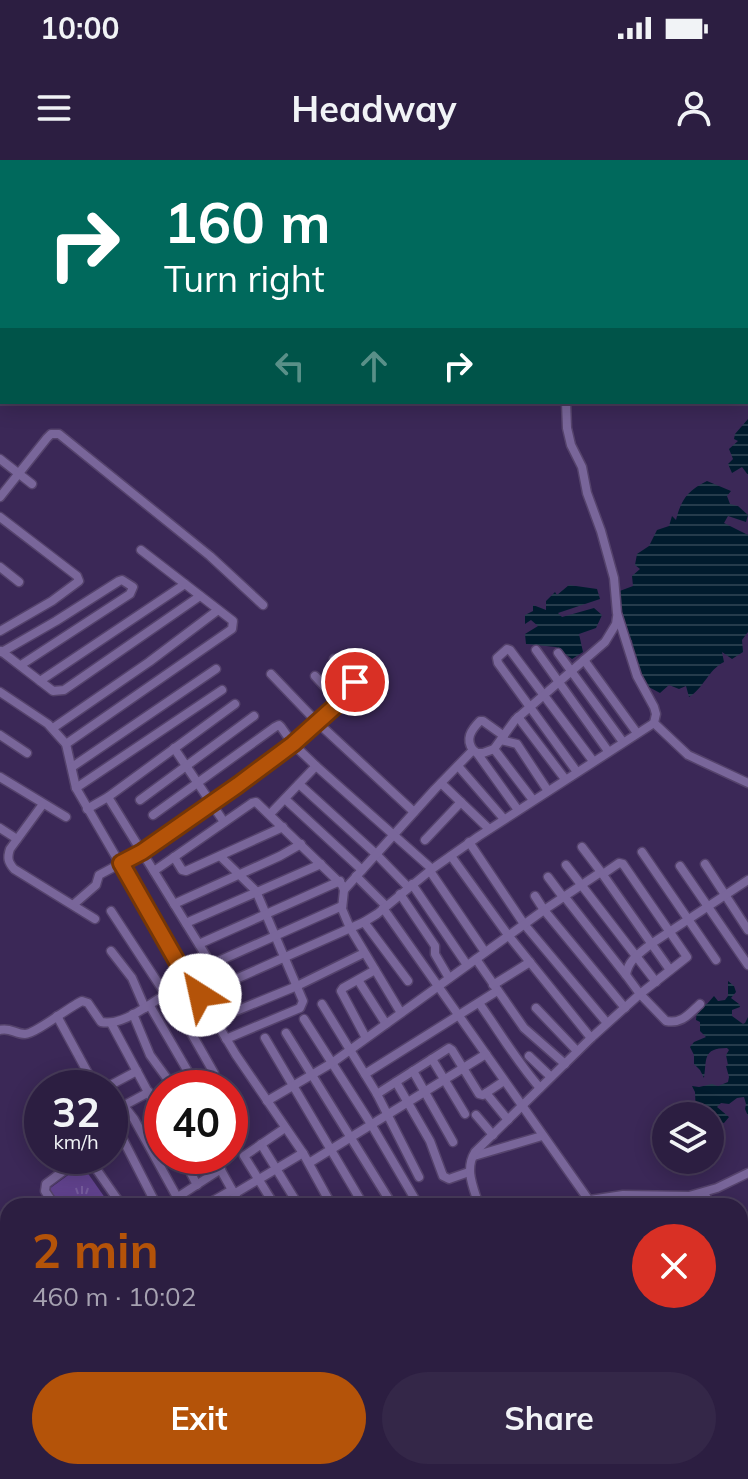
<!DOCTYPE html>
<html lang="en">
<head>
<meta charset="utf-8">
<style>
	:root { --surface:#2c1e41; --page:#342748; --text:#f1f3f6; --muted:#a6a2b1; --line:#483c5a; --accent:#b45309 }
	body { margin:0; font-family:Mulish,sans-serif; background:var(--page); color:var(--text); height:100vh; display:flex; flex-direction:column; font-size:30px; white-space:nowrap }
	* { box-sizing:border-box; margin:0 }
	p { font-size:26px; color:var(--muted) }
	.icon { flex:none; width:44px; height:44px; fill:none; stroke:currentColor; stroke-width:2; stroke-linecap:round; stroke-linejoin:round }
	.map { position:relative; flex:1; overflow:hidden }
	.side { position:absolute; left:0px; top:1038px; width:748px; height:282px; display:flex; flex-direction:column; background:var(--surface); border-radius:24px 24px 0 0; box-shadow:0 4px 20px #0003,0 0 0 2px var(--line) }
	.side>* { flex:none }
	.hud { position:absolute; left:0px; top:0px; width:748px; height:244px; box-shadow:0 4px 20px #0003,0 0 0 2px var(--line); background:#00695c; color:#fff; overflow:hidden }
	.tools { position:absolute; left:652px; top:942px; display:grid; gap:16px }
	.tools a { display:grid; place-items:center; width:72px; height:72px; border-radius:50%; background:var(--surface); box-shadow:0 4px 20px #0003,0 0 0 2px var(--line); font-size:40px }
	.speed { position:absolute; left:24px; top:910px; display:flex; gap:16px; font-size:40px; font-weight:700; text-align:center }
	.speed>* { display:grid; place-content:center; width:104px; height:104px; border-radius:50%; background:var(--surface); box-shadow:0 4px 20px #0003,0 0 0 2px var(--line); line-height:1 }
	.speed small { font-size:20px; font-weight:400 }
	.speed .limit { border:12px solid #d22; background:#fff; color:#111 }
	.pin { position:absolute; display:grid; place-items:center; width:68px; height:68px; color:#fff; margin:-34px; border:4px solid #fff; border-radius:50%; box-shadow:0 2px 8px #0007 }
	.me { position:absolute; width:88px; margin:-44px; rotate:325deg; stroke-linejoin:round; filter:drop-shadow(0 0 6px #0008) }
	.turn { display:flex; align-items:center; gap:28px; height:168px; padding:0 32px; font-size:36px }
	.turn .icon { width:104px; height:104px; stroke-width:2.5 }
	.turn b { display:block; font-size:56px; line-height:68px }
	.lanes { display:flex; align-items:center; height:76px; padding:0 32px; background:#0003; justify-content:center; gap:40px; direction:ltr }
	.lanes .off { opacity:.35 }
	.round { display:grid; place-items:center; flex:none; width:84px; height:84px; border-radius:42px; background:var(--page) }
	.overview { display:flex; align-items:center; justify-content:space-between; height:136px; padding:0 32px }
	h1 { font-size:48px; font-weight:700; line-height:60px; color:var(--accent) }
	.primary-button { display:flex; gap:16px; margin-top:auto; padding:16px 32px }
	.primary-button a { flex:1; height:92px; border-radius:48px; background:var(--accent); color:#fff; font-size:32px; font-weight:700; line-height:92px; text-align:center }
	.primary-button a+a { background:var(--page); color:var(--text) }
	.status { display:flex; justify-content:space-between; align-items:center; height:56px; padding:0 40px; background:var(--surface); direction:ltr }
	.status svg { height:22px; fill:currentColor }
	header { display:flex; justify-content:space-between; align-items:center; height:104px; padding:0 32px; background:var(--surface); font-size:36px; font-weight:700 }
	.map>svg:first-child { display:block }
</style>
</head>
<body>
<div class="status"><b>10:00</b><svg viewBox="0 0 49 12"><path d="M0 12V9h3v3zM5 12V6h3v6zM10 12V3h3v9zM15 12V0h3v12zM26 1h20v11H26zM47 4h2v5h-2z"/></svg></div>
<header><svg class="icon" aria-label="menu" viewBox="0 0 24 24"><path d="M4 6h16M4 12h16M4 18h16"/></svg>Headway<svg class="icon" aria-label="person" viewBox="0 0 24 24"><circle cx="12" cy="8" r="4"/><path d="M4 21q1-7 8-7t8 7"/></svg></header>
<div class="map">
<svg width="748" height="1319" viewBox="0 0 748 1319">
	<defs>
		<pattern id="park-tufts" width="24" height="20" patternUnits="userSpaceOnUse" patternTransform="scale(2)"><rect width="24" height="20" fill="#62438f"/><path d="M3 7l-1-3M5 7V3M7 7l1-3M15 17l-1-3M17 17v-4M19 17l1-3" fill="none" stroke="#785e9f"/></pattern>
		<pattern id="water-rules" width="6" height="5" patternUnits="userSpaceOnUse" patternTransform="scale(2)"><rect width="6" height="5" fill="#001b2d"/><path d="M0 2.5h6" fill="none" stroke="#253c4c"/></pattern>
	</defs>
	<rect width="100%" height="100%" fill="#3b2857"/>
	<polygon fill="url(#park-tufts)" points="82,1005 110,1045 108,1046 56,1046 45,1032"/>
	<g fill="url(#water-rules)">
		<polygon points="748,259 748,315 742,307 732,313 728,304 733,299 729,289 738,281 734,279 735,274"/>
		<path d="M 707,321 L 731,331 L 727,336 L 730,344 L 738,346 L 748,355 L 746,362 L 728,356 L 724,363 L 748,375 L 748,472 L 742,480 L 743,492 L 732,499 L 722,492 L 724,502 C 708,510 704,528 689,537 L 686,526 L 679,529 L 669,525 L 660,533 L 645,525 L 635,506 L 632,480 L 627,481 L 625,477 L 617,432 L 633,426 L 632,416 L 640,409 L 635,405 L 637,394 L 649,386 L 657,370 L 669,366 L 672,356 L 676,360 C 681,340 687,331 707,321 Z"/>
		<polygon points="569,425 597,429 600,439 558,453 562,457 594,448 602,455 596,468 579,474 583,492 572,499 556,487 526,484 525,474 538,466 531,460 525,464 525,455 533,451 533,445 546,450 546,441 555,432 557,435"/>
		<path d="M 728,821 L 734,826 L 736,832 L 731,838 L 739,844 L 740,847 L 732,850 L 732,856 L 743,864 L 745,863 L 748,857 L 748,956 L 745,949 L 746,944 L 744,937 L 737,938 L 729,944 L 721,943 L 717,947 L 729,957 L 724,963 L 718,962 L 722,972 L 714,965 L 710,956 L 696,956 L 695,932 L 692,926 L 699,927 L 712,924 L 718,926 L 728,922 L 729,917 L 726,906 L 728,905 L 726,895 L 729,890 L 727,888 C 702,888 707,900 704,918 L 700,910 L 694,904 L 694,895 L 690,887 L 694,882 L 706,877 L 700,871 L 700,862 L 696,860 L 697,851 L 701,846 L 707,844 L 714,836 L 718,841 L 725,840 L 728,836 Z"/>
	</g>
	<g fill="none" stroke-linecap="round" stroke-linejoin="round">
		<defs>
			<g id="minor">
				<polyline points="369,0 371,2"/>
				<polyline points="290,2 305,0"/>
				<polyline points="0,134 2,135"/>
				<polyline points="566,242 567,268 571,285 582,307 587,333 601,371 614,418 617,453 637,516 654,547 656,554 654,563 688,595 748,623"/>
				<polyline points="0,299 32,324"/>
				<polyline points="0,337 47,278 51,274 59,274 210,396 263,445"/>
				<polyline points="0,357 77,416 79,421 52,441 0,471"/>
				<polyline points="0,407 19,422"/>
				<polyline points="536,490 608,591"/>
				<polyline points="1,491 40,521 185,424"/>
				<polyline points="2,492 56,461 119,421 122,420 133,427 130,434 21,505"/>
				<polyline points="558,493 623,582"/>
				<polyline points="584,500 637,573"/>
				<polyline points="271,514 317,562 414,652"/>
				<polyline points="315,516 339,542"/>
				<polyline points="40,521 53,531 64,530 200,436"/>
				<polyline points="0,532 48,564 66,584 76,628 191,826"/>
				<polyline points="518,557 565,619"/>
				<polyline points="53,568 149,502 218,450"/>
				<polyline points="0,575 27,593"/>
				<polyline points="501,580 517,584 548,631"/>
				<polyline points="66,584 232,469 233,461 141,390"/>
				<polyline points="174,588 224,662"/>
				<polyline points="494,589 533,640"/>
				<path d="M 473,590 C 465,579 471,570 480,561 L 483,561 L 504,576"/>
				<polyline points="477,593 518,650"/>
				<polyline points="458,606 504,659"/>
				<polyline points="72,607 216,509"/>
				<polyline points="577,612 498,503 497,498 507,489 510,490 593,601"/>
				<polyline points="0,617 66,657"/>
				<polyline points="441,623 489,669"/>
				<polyline points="299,624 376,694 408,727"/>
				<polyline points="76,628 222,530"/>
				<polyline points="285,639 362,710"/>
				<polyline points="140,640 254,556"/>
				<path d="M 43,644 L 10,689 C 7,698 8,702 14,709 L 95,759"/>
				<polyline points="87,649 108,637"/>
				<polyline points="270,654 316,606"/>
				<polyline points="153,655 275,567 279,565 281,567 293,584 350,533 355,525 355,522 334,499"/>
				<polyline points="0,668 17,679"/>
				<polyline points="425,680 461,642"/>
				<polyline points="469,682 524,764 607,863"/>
				<polyline points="582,687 601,712"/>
				<polyline points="642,692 716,800"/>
				<polyline points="220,696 256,731 303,841 300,848 226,879"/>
				<polyline points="451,696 508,775 591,878"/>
				<polyline points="174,697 182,710 186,711 283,667"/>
				<polyline points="705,704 748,770"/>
				<polyline points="566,705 656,822"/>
				<polyline points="680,706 748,805"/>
				<polyline points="154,711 252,643 256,642 342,725 344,730 342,749 350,768 401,853"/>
				<polyline points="430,711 485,792"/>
				<polyline points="356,716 386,746"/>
				<polyline points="548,717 563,737"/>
				<polyline points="412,724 467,805"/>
				<polyline points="344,730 435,629 473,590 477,593 483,593 494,589 515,560 605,482 616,464 617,457"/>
				<polyline points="400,734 435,786 435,794 449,818"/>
				<polyline points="535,736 544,750 601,712 670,810"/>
				<polyline points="564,736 626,815"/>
				<polyline points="174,744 280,696 301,684"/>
				<polyline points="73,745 96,725 99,715 142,692 238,625 293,584 316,606 432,709"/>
				<polyline points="383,748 588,1039"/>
				<polyline points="111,751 166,835"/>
				<polyline points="364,762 408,821"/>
				<polyline points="186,763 321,704"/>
				<polyline points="199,784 340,721"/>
				<polyline points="111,791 132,818 145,848"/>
				<polyline points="476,799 524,868 565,904"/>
				<polyline points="212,804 342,746"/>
				<polyline points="358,820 386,864"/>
				<polyline points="224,825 108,637 235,544"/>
				<polyline points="493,825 530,802"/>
				<polyline points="169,834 214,913"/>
				<polyline points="200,835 364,762 377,754 432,709 479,676 654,563"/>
				<path d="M 479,843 C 499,871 517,902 540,928"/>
				<polyline points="322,844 377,934 419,1017"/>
				<path d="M 700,844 C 689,854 682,864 666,861 L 640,834 L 626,815 C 628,800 640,793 651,784 L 748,720"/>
				<polyline points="150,846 194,922 205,928"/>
				<polyline points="536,848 577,891"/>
				<polyline points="133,854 150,895 174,928"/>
				<polyline points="57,856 96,928"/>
				<polyline points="304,859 371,964 419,1046"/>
				<polyline points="214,860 297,826 364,793"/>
				<polyline points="111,863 162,958"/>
				<path d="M 0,870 C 10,867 15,874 25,874 C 35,874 69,847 82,841 L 88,843 L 101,862 C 132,868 166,824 191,826 L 200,835 L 236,895 L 303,993 L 332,1046"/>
				<polyline points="286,873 393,1046"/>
				<polyline points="265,878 364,1046"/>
				<polyline points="366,878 341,831 343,828 375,810"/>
				<polyline points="529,896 551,917"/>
				<polyline points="432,899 465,954"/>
				<polyline points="413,911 453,982"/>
				<polyline points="365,914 497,831"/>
				<polyline points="396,922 430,981 443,1016 449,1019 469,1012"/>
				<polyline points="105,928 137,911"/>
				<polyline points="486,933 508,960"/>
				<polyline points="377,934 449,888 452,890 479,934 483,935 504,921"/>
				<polyline points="267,941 332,903 544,750 625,848"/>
				<polyline points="124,946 134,959 177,1037"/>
				<polyline points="110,953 149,932"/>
				<polyline points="110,954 157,1046"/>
				<polyline points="476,955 493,975"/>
				<polyline points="230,969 234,977 230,981"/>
				<polyline points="261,984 299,1046"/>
				<polyline points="182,996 197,1025"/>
				<polyline points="213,996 241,1046"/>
				<polyline points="474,996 542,976"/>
				<polyline points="62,1003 72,996"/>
				<polyline points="309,1003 486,894"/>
				<polyline points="187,1006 205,996"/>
				<polyline points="704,1033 711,1046"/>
				<polyline points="234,1034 303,993"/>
				<polyline points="55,1046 45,1031 46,1024 78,1000 83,998 92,1003 122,1046"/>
				<polyline points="164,1046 221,1009"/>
				<polyline points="204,1046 232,1030"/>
				<polyline points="275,1046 244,996 285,968"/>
				<path d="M 479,1046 C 474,1028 464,1010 475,992 L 591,878 L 640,834 L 687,797 L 623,704 L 619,703 L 603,714"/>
				<polyline points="551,1046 623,1035 689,1036 717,1028 748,1013"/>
				<polyline points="5,1078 8,1083"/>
				<polyline points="740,1099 748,1113"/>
				<polyline points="0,1134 8,1128"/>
				<polyline points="740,1167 742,1171"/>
				<polyline points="0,1195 8,1203"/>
				<polyline points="0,1252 8,1260"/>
				<polyline points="0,1312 8,1309"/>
				<polyline points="256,1312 265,1319"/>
				<polyline points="427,1312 434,1319"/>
				<polyline points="569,1312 574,1319"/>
				<polyline points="120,1319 125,1312"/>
				<polyline points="161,1319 167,1312"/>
				<polyline points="202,1319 207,1312"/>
				<polyline points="235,1319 240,1312"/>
				<polyline points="307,1319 312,1312"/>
				<polyline points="343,1319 348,1312"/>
				<polyline points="481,1319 493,1312"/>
				<polyline points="550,1319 560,1312"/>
			</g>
		</defs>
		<use href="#minor" stroke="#55436c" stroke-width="11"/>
		<use href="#minor" stroke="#79669a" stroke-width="8"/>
	</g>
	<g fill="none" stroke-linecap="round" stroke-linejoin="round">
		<defs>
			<polyline id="route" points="200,835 191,826 121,703 142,692 238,625 293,584 350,533 355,525 355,522"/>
		</defs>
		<use href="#route" stroke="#753606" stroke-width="20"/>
		<use href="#route" stroke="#b45309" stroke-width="14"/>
	</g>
</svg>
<div class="tools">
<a><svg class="icon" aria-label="layers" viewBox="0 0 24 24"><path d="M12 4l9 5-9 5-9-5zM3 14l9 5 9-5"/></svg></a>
</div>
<div class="speed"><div>32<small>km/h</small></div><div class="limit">40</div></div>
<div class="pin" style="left:355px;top:522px;background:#d93025"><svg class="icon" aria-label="arrive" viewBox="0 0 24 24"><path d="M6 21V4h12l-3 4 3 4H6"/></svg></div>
<svg class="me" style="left:200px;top:835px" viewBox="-20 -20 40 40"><circle r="19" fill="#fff"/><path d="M0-13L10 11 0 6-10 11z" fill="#b45309"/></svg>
<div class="hud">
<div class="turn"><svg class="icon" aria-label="right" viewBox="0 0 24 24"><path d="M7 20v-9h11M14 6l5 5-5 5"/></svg><div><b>160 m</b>Turn right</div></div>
<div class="lanes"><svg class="icon off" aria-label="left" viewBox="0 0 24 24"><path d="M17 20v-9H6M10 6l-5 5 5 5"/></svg><svg class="icon off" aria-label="ahead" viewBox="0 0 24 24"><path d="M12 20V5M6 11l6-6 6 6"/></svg><svg class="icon" aria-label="right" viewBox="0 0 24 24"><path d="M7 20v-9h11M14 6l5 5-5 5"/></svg></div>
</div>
<section class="side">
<div class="overview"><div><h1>2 min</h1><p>460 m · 10:02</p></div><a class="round" style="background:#d93025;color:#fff"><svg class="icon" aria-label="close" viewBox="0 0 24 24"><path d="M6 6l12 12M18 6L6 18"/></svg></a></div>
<div class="primary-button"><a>Exit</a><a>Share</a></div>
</section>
</div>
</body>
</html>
